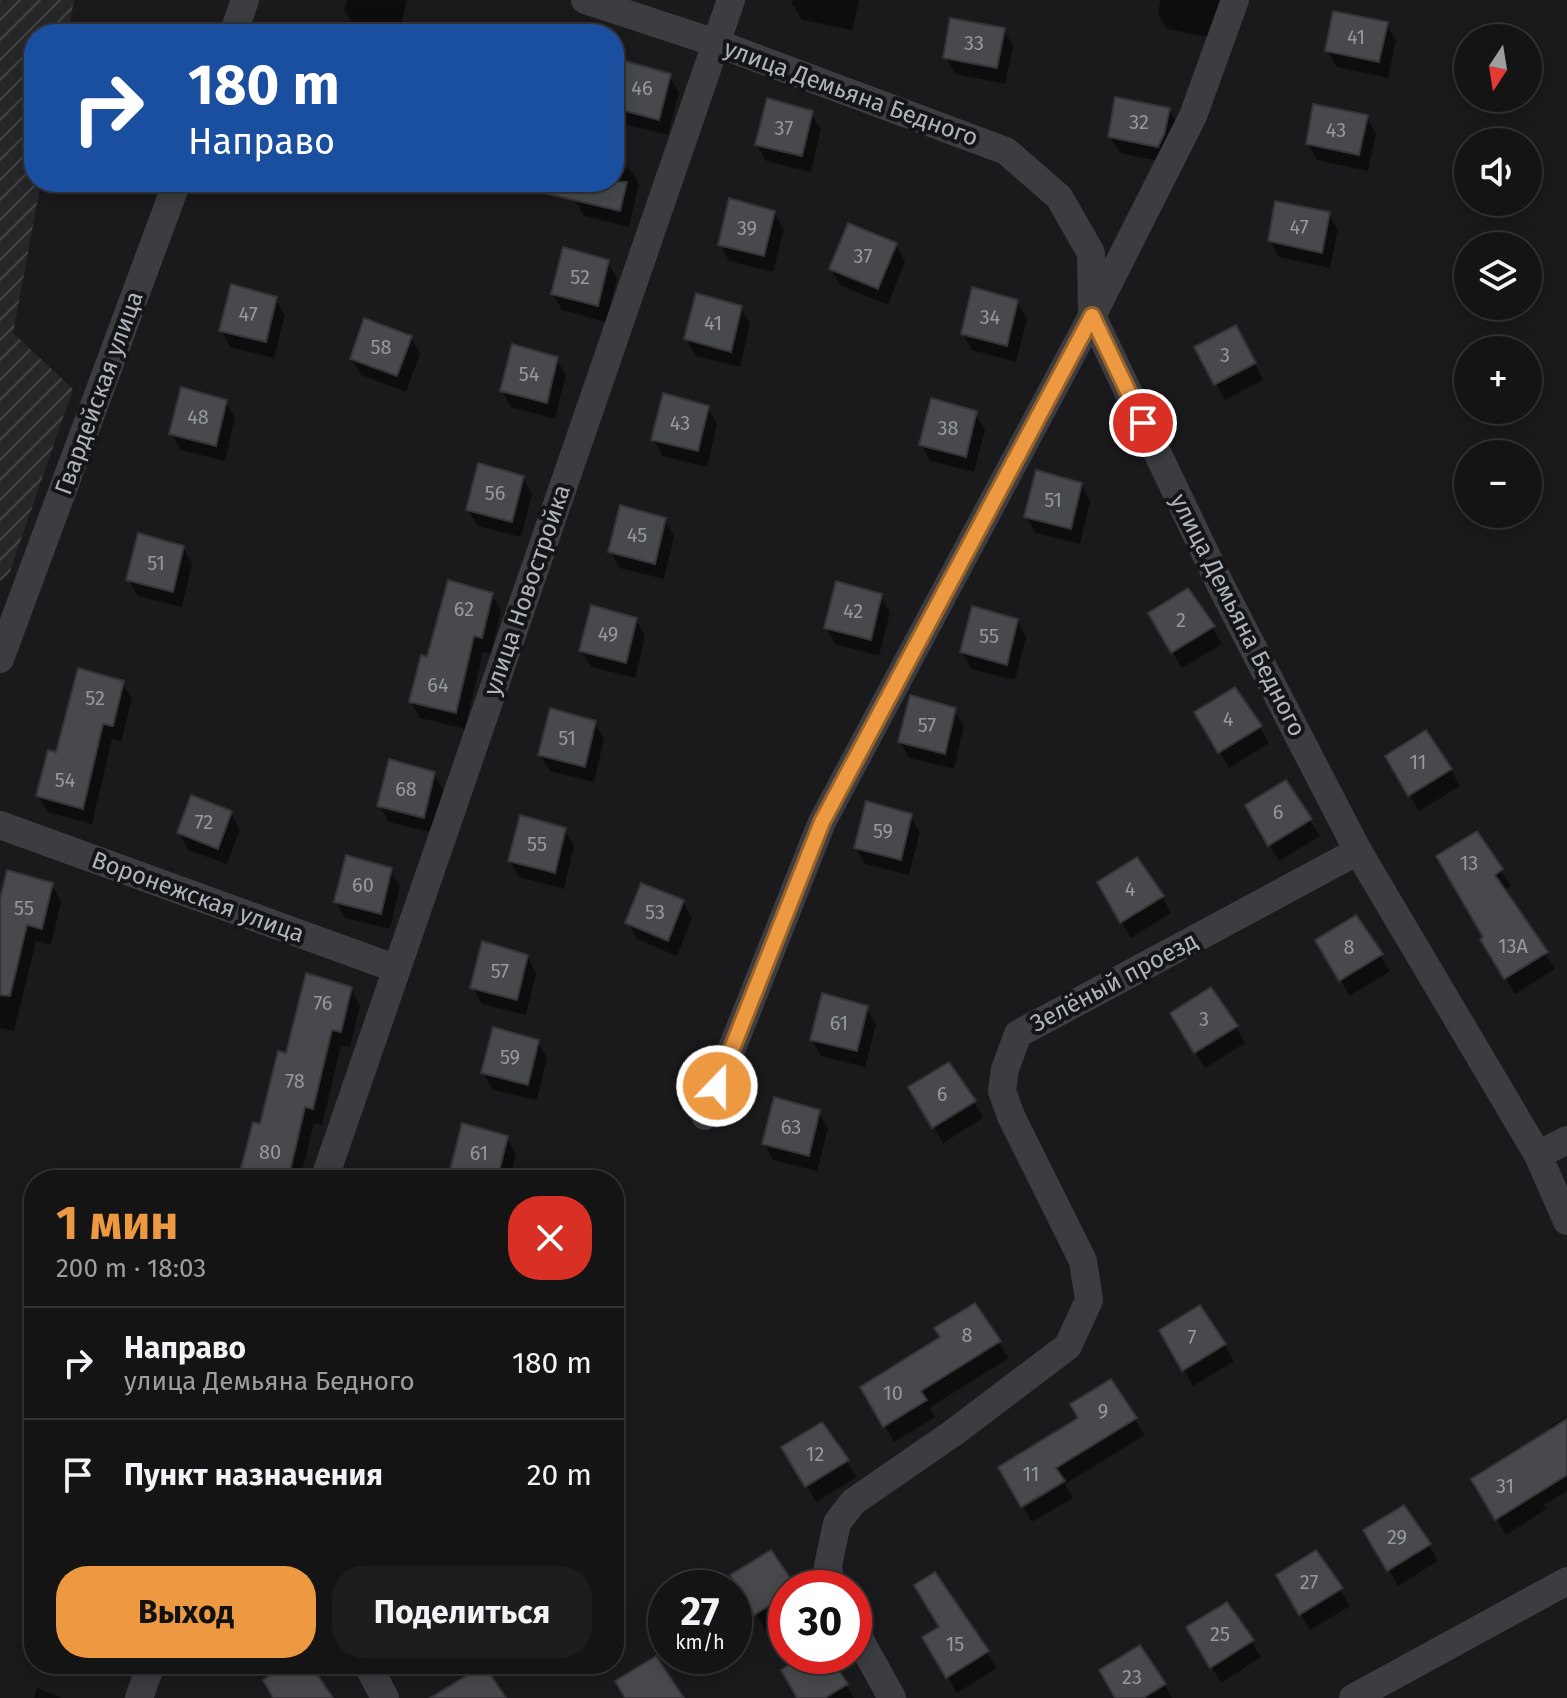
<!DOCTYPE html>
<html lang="ru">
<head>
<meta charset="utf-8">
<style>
	:root { --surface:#141415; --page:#1d1d1e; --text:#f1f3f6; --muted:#9d9ea0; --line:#333334; --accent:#ec9942 }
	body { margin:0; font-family:"Fira Sans",sans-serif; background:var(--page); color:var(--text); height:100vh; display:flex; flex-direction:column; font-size:30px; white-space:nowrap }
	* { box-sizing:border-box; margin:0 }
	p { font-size:26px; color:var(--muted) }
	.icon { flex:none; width:44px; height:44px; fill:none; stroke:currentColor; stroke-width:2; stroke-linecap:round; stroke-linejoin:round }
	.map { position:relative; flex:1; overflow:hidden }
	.side { position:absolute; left:24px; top:1170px; width:600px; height:504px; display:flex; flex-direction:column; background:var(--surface); border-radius:32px; box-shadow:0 4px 20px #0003,0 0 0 2px var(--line) }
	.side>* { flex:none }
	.hud { position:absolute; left:24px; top:24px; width:600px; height:168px; border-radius:32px; box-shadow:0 4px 20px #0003,0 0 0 2px var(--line); background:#1a4fa0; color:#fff; overflow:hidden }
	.needle { width:52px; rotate:192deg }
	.tools { position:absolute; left:1454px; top:24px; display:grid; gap:16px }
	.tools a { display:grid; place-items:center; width:88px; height:88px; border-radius:50%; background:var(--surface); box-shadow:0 4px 20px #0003,0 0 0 2px var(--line); font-size:40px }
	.speed { position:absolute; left:648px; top:1570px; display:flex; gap:16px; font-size:40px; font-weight:700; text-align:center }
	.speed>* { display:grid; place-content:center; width:104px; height:104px; border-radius:50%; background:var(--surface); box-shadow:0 4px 20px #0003,0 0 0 2px var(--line); line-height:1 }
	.speed small { font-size:20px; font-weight:400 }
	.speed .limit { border:12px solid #d22; background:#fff; color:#111 }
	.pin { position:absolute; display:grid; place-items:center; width:68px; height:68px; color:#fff; margin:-34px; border:4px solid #fff; border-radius:50%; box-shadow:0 2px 8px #0007 }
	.me { position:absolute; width:88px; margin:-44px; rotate:22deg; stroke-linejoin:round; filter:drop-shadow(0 0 6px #0008) }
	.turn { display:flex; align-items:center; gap:28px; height:168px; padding:0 32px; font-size:36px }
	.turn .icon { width:104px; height:104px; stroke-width:2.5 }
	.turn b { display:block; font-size:56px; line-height:68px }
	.round { display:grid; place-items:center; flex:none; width:84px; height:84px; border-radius:32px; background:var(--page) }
	.overview { display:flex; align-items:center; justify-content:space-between; height:136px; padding:0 32px }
	h1 { font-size:48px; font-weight:700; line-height:60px; color:var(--accent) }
	.cta { display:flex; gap:16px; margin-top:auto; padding:16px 32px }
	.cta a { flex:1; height:92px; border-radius:32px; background:var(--accent); color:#111; font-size:32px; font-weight:700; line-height:92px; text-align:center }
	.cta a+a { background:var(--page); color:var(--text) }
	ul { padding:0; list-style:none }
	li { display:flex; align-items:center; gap:24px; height:112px; padding:0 32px; border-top:2px solid var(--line) }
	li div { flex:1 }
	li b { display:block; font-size:30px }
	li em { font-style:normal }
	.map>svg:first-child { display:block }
</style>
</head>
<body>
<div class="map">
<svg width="1567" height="1698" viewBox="0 0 1567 1698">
	<defs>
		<pattern id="industrial-furrows" width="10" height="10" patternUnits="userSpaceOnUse" patternTransform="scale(2)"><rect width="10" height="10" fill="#262729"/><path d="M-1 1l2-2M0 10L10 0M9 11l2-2" fill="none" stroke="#434446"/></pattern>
	</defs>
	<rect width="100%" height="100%" fill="#1a1a1c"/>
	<polygon fill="url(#industrial-furrows)" points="0,0 74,0 68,34 34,34 34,182 41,182 13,333 73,389 9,574 0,581"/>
	<g fill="#0007">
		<polygon points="347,0 407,0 399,34 384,34 354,26 344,10"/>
		<polygon points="793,0 859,0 852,30 802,20 792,4"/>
		<polygon points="1160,0 1225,0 1217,39 1167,29 1158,13"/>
		<polygon points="1386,24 1396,40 1388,78 1337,67 1327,51"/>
		<polygon points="1004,30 1013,46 1005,84 955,74 945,57"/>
		<polygon points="669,76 679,92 668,135 624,124 615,107"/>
		<polygon points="1169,109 1178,126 1167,163 1120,153 1110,137"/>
		<polygon points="811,113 821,129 811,172 766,161 757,145"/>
		<polygon points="1366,117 1376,133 1368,171 1317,160 1308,144"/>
		<polygon points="614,163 629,168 639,184 629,227 584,216 575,199 580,182 614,182"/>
		<polygon points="774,213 784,229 773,272 729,261 720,244"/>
		<polygon points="1329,214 1338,230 1330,268 1279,257 1270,241"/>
		<polygon points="896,245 905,261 888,305 840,285 831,269"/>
		<polygon points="607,262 617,278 606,322 562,310 553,294"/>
		<polygon points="275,299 285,315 274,358 230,347 221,330"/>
		<polygon points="1017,302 1027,319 1016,362 972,350 963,334"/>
		<polygon points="741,308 750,324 740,367 696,356 686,339"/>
		<polygon points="411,337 420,354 406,392 361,375 352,359"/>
		<polygon points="1245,344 1263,380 1225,400 1216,384"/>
		<polygon points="556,359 566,375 555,419 511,407 502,391"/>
		<polygon points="226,402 235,418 225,461 181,450 171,433"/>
		<polygon points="708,408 717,424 707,467 663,456 653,439"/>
		<polygon points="975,413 985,429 974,472 930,461 921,444"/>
		<polygon points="523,478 532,494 521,537 478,526 468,510"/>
		<polygon points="1081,485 1090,501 1080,544 1036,533 1026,517"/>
		<polygon points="665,520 674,536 664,579 620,568 610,551"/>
		<polygon points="183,548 192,564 182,607 138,596 129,580"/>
		<polygon points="1188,590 1222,644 1182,668 1150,613"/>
		<polygon points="492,594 501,611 491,654 483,652 465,729 420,718 411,702 429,660"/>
		<polygon points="880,596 890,612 879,656 835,644 826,628"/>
		<polygon points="636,619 645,636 635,678 591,667 581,651"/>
		<polygon points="1017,621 1026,637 1015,680 971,669 962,652"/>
		<polygon points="122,683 132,699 121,742 112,739 92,824 48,812 38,796 58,754"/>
		<polygon points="954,710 964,726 954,769 909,758 900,741"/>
		<polygon points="1197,713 1260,727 1269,743 1229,768"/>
		<polygon points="595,723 604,739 594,782 550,771 540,755"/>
		<polygon points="1387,756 1451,770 1460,786 1419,811"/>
		<polygon points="434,774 443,790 433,833 389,822 379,805"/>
		<polygon points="1285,783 1320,836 1279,861 1248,806"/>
		<polygon points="230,812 240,829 227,864 188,850 179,833"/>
		<polygon points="910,816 920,832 909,875 865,864 856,848"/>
		<polygon points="564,829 574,846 564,889 519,877 510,861"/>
		<polygon points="1476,834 1511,886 1503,891 1555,969 1515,994 1483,940 1486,938"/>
		<polygon points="390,870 400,886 390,929 345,918 336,901"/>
		<polygon points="1099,883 1162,897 1171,913 1131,938"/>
		<polygon points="52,885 61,902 51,945 36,941 14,1031 0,1028 0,906"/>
		<polygon points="683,902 692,918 677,956 637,939 628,923"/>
		<polygon points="1356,918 1390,971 1350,996 1318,941"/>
		<polygon points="527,956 536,973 526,1015 482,1004 473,987"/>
		<polygon points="351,989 360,1005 350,1047 341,1045 322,1125 314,1123 300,1180 250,1180 243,1168 287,1055"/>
		<polygon points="866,1008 876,1024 865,1067 821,1056 812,1040"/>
		<polygon points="1173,1013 1236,1027 1245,1043 1205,1068"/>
		<polygon points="538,1042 547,1058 537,1100 493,1090 483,1073"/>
		<polygon points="911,1088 974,1102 983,1118 943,1143"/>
		<polygon points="818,1112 828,1128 817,1171 773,1160 764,1143"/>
		<polygon points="507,1138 516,1154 510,1180 458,1180 452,1169"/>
		<polygon points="974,1306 1009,1358 929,1408 935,1417 894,1442 862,1387 942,1338"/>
		<polygon points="1162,1331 1224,1345 1234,1361 1193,1386"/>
		<polygon points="1110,1382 1145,1435 1065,1484 1073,1498 1032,1522 1024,1508 1066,1482 1066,1478 1022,1505 1080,1419"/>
		<polygon points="1567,1417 1567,1491 1544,1505 1546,1509 1506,1535 1474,1480 1552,1431 1550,1427"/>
		<polygon points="822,1425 857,1477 816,1502 784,1448"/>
		<polygon points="1366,1531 1429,1545 1438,1561 1398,1586"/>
		<polygon points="1316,1552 1350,1606 1310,1630 1278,1575"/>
		<polygon points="935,1574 997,1668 957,1693 925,1638 942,1628"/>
		<polygon points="733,1576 795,1588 786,1588 786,1617 765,1630"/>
		<polygon points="1226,1605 1261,1657 1221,1683 1189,1628"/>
		<polygon points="808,1656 827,1656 854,1698 799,1698"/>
		<polygon points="1165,1685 1172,1698 1117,1698"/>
		<polygon points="37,1688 62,1698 34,1698"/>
	</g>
	<g fill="#47494c" stroke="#343538" stroke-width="2">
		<polygon points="1333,11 1388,22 1379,62 1325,51"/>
		<polygon points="950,18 1005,28 997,68 943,58"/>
		<polygon points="625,61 671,74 659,120 614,108"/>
		<polygon points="1115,97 1170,108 1164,135 1158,147 1108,137"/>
		<polygon points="767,98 813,111 802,156 755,145"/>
		<polygon points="1313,104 1368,115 1359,155 1306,144"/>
		<polygon points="542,182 627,182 620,211 540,192"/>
		<polygon points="729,198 775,211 764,256 718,245"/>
		<polygon points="1275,201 1330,212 1322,253 1268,241"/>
		<polygon points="848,223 897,243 878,289 829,269"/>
		<polygon points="563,247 609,260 598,306 551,294"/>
		<polygon points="231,284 277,297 266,342 219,331"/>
		<polygon points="972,287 1018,300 1007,346 961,334"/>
		<polygon points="696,293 742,306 731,352 684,339"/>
		<polygon points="364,318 412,336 397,376 350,359"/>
		<polygon points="1236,325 1256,363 1214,385 1194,347"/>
		<polygon points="512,344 558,357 547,403 500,391"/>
		<polygon points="181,387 227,400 216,446 169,434"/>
		<polygon points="663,393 709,406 698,451 651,440"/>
		<polygon points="931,398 977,411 966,457 919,445"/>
		<polygon points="478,463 524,476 512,522 466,510"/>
		<polygon points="1036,470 1082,483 1071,529 1024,517"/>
		<polygon points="620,505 666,518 655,564 608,552"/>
		<polygon points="138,533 184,546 173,592 126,580"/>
		<polygon points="448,580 493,593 482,638 474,636 456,713 409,702 421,655 427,657"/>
		<polygon points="836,581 882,594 871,640 824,628"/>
		<polygon points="1188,588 1215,626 1171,653 1148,613"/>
		<polygon points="591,605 637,618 626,663 579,651"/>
		<polygon points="972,606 1018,619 1007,665 960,652"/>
		<polygon points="78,668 124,681 113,726 103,724 83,809 36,796 48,750 56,752"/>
		<polygon points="1235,687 1262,726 1218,753 1194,712"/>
		<polygon points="910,695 956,708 945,754 898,742"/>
		<polygon points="550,708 596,721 585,767 538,755"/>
		<polygon points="1426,730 1452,769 1408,796 1385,756"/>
		<polygon points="389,759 435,772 424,818 377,806"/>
		<polygon points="1286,780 1312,819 1268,846 1245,805"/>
		<polygon points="191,795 232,811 218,849 177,833"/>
		<polygon points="866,801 912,814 901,860 854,848"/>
		<polygon points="520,815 566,828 555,873 508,861"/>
		<polygon points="1477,831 1503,869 1495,875 1548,952 1504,979 1480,939 1483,937 1436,856"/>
		<polygon points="346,855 392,868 381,914 334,902"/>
		<polygon points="1137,857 1164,896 1120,923 1097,882"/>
		<polygon points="7,870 53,883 42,929 27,925 10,996 0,995 0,899"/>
		<polygon points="641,883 684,900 668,941 625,923"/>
		<polygon points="1356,915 1383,954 1339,981 1315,940"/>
		<polygon points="482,941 528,955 517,1000 470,988"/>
		<polygon points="306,973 352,987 341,1032 332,1030 313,1109 305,1107 288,1180 241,1168 253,1122 260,1124 278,1051 286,1053"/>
		<polygon points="1211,987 1238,1026 1194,1053 1170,1013"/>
		<polygon points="822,993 868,1006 857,1051 810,1040"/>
		<polygon points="493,1027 539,1040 528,1085 481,1073"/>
		<polygon points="949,1062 976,1101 932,1128 908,1087"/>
		<polygon points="774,1097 820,1110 809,1156 762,1144"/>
		<polygon points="462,1123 508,1136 497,1180 450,1170"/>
		<polygon points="975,1303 1001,1341 921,1391 927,1400 883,1427 860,1387 940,1337 934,1328"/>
		<polygon points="1200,1305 1226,1344 1182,1371 1159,1330"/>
		<polygon points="1111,1379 1137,1418 1056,1468 1065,1481 1021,1507 998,1467 1078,1418 1070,1404"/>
		<polygon points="1567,1419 1567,1475 1495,1520 1471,1479"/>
		<polygon points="822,1422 849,1460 805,1487 781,1447"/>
		<polygon points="1404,1505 1431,1544 1387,1571 1363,1530"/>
		<polygon points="771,1550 797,1588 786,1588 786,1595 754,1615 730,1575"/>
		<polygon points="1316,1550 1343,1588 1299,1615 1276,1575"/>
		<polygon points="935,1572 989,1651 946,1678 922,1637 939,1627 914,1585"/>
		<polygon points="1227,1602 1254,1640 1210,1668 1186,1627"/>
		<polygon points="1140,1645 1166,1684 1143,1698 1115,1698 1099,1670"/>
		<polygon points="656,1656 684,1698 625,1698 615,1681"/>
		<polygon points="804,1656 829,1656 848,1684 825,1698 797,1698 781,1670"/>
		<polygon points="289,1664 310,1664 333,1698 273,1698 263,1680"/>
		<polygon points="484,1665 506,1698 430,1698"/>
	</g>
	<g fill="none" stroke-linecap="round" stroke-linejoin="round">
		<g stroke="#3b3d41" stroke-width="28">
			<polyline points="585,0 716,43 1006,151 1059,197 1091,253 1092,316 1220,584 1358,851 1538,1155 1567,1221"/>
			<polyline points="233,34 245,0"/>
			<polyline points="0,659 177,182"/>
			<polyline points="0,825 397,969"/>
			<polyline points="705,1116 822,822 1092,316 1193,116 1235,0"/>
			<polyline points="1538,1155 1567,1140"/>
			<polyline points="324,1180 731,0"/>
			<polyline points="831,1588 828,1566 837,1523 853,1502 953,1433 1068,1346 1089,1300 1083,1261 1011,1116 1002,1091 1005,1069 1018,1034 1358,851"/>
			<polyline points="854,1629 892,1698"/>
			<polyline points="367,1664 385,1698"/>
			<polyline points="139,1698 151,1664"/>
			<polyline points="1353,1698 1567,1581"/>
		</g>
	</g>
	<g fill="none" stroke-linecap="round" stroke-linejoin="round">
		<defs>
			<polyline id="route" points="717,1086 822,822 1092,316 1143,423"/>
		</defs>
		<use href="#route" stroke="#99632b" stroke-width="20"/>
		<use href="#route" stroke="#ec9942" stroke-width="14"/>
	</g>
	<g text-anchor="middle" stroke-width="8" stroke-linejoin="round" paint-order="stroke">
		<g font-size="20" fill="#94999f">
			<text x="1356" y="44">41</text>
			<text x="974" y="50">33</text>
			<text x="642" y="95">46</text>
			<text x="1139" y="129">32</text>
			<text x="784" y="135">37</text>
			<text x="1336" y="137">43</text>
			<text x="1299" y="234">47</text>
			<text x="747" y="235">39</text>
			<text x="863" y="263">37</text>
			<text x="580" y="284">52</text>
			<text x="248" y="321">47</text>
			<text x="990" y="324">34</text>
			<text x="713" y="330">41</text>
			<text x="381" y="354">58</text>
			<text x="1225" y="362">3</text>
			<text x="529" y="381">54</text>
			<text x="198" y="424">48</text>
			<text x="680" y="430">43</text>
			<text x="948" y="435">38</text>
			<text x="495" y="500">56</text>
			<text x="1053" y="507">51</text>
			<text x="637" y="542">45</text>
			<text x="156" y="570">51</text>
			<text x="464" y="616">62</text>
			<text x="853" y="618">42</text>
			<text x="1181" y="627">2</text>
			<text x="608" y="641">49</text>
			<text x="989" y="643">55</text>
			<text x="438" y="692">64</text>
			<text x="95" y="705">52</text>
			<text x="1228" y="726">4</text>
			<text x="927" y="732">57</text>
			<text x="567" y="745">51</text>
			<text x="1418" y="769">11</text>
			<text x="65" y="787">54</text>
			<text x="406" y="796">68</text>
			<text x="1278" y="819">6</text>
			<text x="204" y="829">72</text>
			<text x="883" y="838">59</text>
			<text x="537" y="851">55</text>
			<text x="1469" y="870">13</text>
			<text x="363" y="892">60</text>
			<text x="1130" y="896">4</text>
			<text x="24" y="915">55</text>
			<text x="655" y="919">53</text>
			<text x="1513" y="953">13А</text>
			<text x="1349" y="954">8</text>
			<text x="500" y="978">57</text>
			<text x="323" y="1010">76</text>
			<text x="1204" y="1026">3</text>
			<text x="839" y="1030">61</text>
			<text x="510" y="1064">59</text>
			<text x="295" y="1088">78</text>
			<text x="942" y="1101">6</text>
			<text x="791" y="1134">63</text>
			<text x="270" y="1159">80</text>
			<text x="479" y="1160">61</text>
			<text x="967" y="1342">8</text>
			<text x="1192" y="1344">7</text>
			<text x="893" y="1400">10</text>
			<text x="1103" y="1418">9</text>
			<text x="815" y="1461">12</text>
			<text x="1031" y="1481">11</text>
			<text x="1505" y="1493">31</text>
			<text x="1397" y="1544">29</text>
			<text x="1309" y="1589">27</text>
			<text x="1220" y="1641">25</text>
			<text x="955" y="1651">15</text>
			<text x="1132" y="1684">23</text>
		</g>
		<g font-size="24" fill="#adb4bb" stroke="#151517">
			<text transform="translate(851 93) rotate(20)" y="8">улица Демьяна Бедного</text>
			<text transform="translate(99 393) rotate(-70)" y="8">Гвардейская улица</text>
			<text transform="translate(527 590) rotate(-71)" y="8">улица Новостройка</text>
			<text transform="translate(1238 615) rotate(63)" y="8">улица Демьяна Бедного</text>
			<text transform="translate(198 897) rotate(20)" y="8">Воронежская улица</text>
			<text transform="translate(1114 982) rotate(-28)" y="8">Зелёный проезд</text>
		</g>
	</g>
</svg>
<div class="tools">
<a><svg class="needle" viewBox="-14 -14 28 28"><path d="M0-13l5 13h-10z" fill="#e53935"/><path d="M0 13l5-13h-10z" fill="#9d9ea0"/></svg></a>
<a><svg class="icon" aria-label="sound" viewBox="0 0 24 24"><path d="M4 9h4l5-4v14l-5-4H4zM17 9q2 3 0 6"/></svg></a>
<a><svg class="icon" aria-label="layers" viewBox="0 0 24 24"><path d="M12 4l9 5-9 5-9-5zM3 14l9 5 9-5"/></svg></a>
<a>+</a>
<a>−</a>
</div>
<div class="speed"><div>27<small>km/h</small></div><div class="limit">30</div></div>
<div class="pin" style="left:1143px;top:423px;background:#d93025"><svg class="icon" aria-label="arrive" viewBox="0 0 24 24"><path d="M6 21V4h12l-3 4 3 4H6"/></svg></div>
<svg class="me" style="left:717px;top:1086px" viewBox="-20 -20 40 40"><circle r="17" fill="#ec9942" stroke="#fff" stroke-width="3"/><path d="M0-11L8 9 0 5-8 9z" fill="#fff"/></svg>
<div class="hud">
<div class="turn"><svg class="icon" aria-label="right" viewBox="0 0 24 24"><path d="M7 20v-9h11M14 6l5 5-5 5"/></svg><div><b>180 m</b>Направо</div></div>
</div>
<section class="side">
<div class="overview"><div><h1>1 мин</h1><p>200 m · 18:03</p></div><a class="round" style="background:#d93025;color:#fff"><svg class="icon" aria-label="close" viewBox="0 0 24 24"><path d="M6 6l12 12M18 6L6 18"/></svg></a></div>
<ul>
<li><svg class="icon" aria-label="right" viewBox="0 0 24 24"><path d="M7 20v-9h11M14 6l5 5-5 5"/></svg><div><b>Направо</b><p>улица Демьяна Бедного</p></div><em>180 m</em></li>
<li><svg class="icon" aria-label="arrive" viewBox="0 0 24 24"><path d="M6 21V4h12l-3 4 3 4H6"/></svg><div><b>Пункт назначения</b></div><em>20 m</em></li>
</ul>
<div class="cta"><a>Выход</a><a>Поделиться</a></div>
</section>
</div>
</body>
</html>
